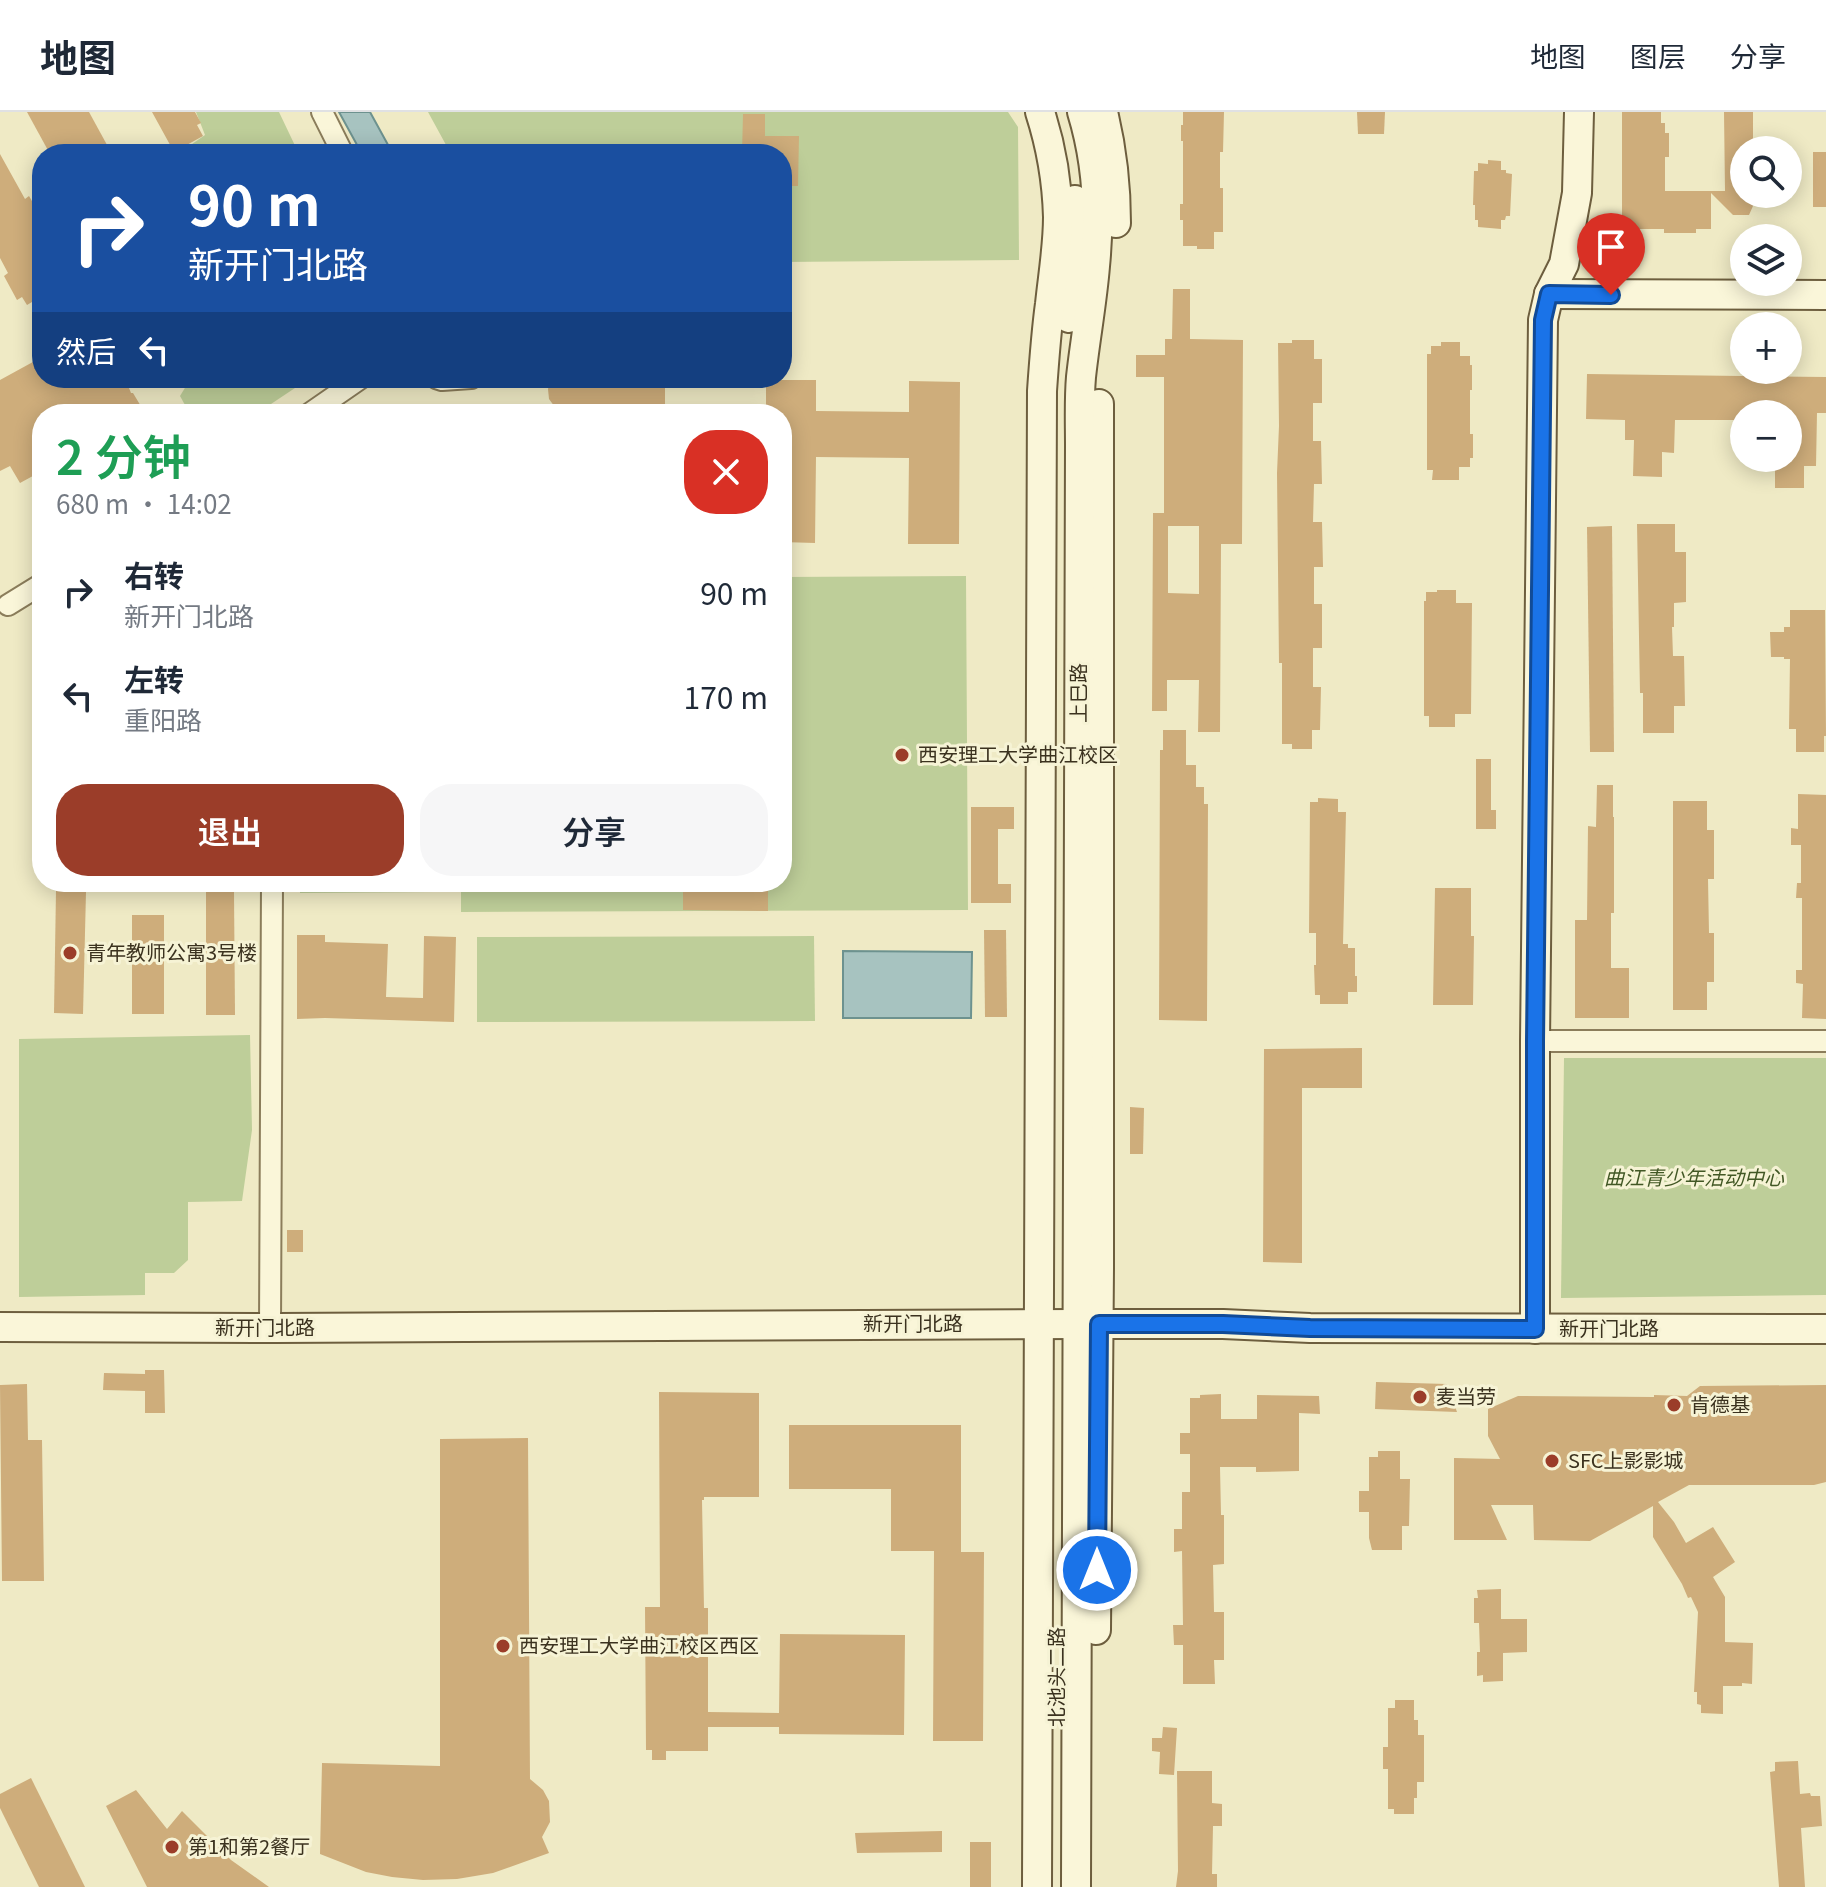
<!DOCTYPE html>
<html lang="zh">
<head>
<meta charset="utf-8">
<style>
	:root { --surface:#fff; --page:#f6f6f7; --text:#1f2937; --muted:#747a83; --line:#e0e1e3; --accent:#9b3d29 }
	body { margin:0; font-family:Georgia,"Noto Sans SC",serif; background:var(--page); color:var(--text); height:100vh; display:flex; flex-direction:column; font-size:30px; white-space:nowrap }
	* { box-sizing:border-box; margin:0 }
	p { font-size:26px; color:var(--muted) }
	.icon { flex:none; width:44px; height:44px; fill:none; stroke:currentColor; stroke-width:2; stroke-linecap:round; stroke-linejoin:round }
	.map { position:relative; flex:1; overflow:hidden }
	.sheet { position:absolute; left:32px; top:292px; width:760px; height:488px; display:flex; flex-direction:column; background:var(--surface); border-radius:32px; box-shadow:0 4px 20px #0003 }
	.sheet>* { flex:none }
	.guide { position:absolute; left:32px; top:32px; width:760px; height:244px; border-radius:32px; box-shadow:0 4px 20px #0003; background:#1a4fa0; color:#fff; overflow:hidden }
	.tools { position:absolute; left:1730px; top:24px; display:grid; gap:16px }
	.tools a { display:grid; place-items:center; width:72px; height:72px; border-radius:50%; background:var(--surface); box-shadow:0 4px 20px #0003; font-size:40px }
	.pin { position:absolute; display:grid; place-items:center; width:68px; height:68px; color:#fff; margin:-82px -34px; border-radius:50% 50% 50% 0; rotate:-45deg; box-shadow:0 0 8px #0007 }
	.pin .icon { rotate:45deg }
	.me { position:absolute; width:88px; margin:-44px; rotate:0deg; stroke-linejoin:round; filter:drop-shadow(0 0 6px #0008) }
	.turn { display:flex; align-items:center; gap:28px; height:168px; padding:0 24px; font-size:36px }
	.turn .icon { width:104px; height:104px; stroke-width:2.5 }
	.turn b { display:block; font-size:56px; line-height:68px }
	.then { display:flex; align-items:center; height:76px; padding:0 24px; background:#0003; gap:16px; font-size:30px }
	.round { display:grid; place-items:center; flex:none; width:84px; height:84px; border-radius:32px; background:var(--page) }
	.overview { display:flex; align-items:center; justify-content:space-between; height:136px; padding:0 24px }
	h1 { font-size:48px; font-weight:600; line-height:60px; color:#1e9e55 }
	.primary-button { display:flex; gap:16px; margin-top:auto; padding:16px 24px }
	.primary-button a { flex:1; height:92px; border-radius:32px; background:var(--accent); color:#fff; font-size:32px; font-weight:600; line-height:92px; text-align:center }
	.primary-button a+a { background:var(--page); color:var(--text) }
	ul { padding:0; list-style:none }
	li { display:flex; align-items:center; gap:24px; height:104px; padding:0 24px }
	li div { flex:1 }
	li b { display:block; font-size:30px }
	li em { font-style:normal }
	header { display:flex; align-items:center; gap:48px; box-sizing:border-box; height:112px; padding:0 40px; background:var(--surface); border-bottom:2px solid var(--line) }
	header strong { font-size:38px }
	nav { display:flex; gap:44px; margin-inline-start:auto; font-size:28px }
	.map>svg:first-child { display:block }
</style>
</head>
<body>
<header>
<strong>地图</strong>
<nav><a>地图</a><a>图层</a><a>分享</a></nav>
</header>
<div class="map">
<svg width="1826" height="1775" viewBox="0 0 1826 1775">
	<rect width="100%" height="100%" fill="#efeac5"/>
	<g fill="#bece99">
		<polygon points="196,0 279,0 299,42 183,42 182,39 205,23"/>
		<polygon points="428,0 1008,0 1018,15 1019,148 782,150 782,42 451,42"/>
		<polygon points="191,266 310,266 256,302 190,302 180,284"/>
		<polygon points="966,464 968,798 461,800 461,770 782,770 782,465"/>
		<polygon points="300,770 434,770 434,780 300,781"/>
		<polygon points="814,824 815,909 477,910 477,825"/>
		<polygon points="250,923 252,1018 242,1089 188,1090 188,1148 174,1161 145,1161 145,1183 19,1185 19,927"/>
		<polygon points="1564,946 1826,946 1826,1183 1561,1186"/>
	</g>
	<g fill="#a7c3c0" stroke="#6d928f" stroke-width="2">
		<polygon points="339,0 370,0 393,42 362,42"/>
		<polygon points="843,839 972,840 971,906 843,906"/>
	</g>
	<g fill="#cead7b" fill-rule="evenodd">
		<polygon points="27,0 89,0 112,42 50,42"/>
		<polygon points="152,0 195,0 201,11 197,13 203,24 174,40"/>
		<polygon points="1183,0 1224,0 1223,40 1220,40 1220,76 1223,76 1223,120 1214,120 1214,137 1197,137 1197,134 1183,134 1183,108 1180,108 1180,92 1183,92 1183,29 1181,29 1181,13 1183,13"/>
		<polygon points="1357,0 1385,0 1384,22 1358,22"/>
		<polygon points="1622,0 1661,0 1661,11 1665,11 1665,21 1669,21 1669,45 1665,45 1665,79 1725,79 1724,0 1753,0 1753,38 1744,38 1744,82 1753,82 1753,94 1749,103 1733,103 1711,81 1711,117 1696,117 1696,121 1664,121 1664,117 1622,117"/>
		<polygon points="743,2 765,2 765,24 799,24 798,74 782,74 782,42 742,42"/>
		<rect x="1813" y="40" width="13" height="55"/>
		<polygon points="0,42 25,87 29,84 39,101 35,104 42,116 42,184 27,193 22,185 17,188 4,164 8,161 0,146"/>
		<polygon points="1488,48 1501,49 1501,58 1506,58 1506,61 1512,62 1510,104 1506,104 1505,108 1501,108 1501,117 1478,115 1478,108 1475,108 1475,93 1473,93 1474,59 1478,59 1478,51 1488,52"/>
		<path d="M 1173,177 L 1190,177 L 1190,227 L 1243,228 L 1242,432 L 1221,432 L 1220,620 L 1198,620 L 1199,568 L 1167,568 L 1167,599 L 1152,599 L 1153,401 L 1164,401 L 1164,265 L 1136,265 L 1136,243 L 1165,243 L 1165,227 L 1172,227 ZM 1168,414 L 1199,414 L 1199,482 L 1168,481 Z"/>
		<polygon points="1292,228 1314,228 1314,247 1322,247 1322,291 1313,291 1313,329 1321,329 1322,372 1314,372 1313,410 1322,410 1323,455 1314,455 1314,492 1322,492 1322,536 1313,536 1313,575 1321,575 1320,618 1312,618 1312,637 1292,637 1292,632 1282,632 1282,551 1279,551 1277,361 1279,314 1278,231 1292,231"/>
		<polygon points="1441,230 1460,230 1460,244 1470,244 1470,253 1472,253 1472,278 1470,278 1470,322 1473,322 1473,346 1470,346 1470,355 1459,355 1459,368 1432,368 1433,358 1427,358 1427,242 1431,242 1431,234 1441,234"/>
		<polygon points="42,245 42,266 125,266 131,281 133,281 142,296 129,302 42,302 42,359 20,371 10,354 0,359 0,268"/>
		<polygon points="1587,262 1826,265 1826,301 1817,301 1816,354 1804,354 1804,376 1775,376 1775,346 1788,346 1788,302 1744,302 1744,308 1675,308 1674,341 1662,340 1662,365 1633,364 1634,328 1625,328 1625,308 1586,307"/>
		<polygon points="551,266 665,266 665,302 560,302 549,287 548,277"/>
		<polygon points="766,268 816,268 816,299 909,300 909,269 960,270 959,432 908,432 909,346 816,345 815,431 782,430 782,302 766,302"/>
		<polygon points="1637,412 1675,412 1675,440 1686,440 1686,490 1674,491 1674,515 1672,515 1673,544 1684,544 1685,594 1674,594 1674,621 1643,621 1643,581 1640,581"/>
		<polygon points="1612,414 1614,640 1590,640 1587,415"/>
		<polygon points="1437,478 1456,478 1456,491 1472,491 1471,602 1455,602 1455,615 1429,615 1429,604 1424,604 1424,489 1426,489 1426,480 1437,480"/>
		<polygon points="1790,498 1825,498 1826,624 1824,624 1824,640 1796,640 1796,617 1789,617 1790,547 1784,547 1784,545 1771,545 1770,520 1784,520 1784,515 1790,515"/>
		<polygon points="1163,618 1186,618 1186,653 1196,653 1196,675 1204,675 1204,692 1208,692 1207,909 1159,908 1160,638 1163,638"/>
		<polygon points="1476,647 1491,647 1491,698 1496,698 1496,717 1476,717"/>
		<polygon points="1597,673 1613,673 1613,705 1614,705 1614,801 1611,801 1611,856 1629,856 1629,906 1575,906 1575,808 1587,808 1588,714 1596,715"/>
		<polygon points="1798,682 1826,683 1826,907 1802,906 1803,872 1796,871 1796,858 1802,858 1802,786 1796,786 1797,771 1801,771 1801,733 1791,733 1791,716 1798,717"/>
		<polygon points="1318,686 1338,687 1338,700 1346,700 1343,832 1348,832 1348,836 1355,836 1355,864 1357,864 1357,880 1348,880 1348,892 1320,892 1320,883 1315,883 1314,853 1316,853 1316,821 1309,821 1310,690 1318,690"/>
		<polygon points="1673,689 1707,689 1707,718 1714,718 1714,767 1708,767 1709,821 1714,821 1714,870 1707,870 1707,898 1673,898"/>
		<polygon points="971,695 1014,695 1014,717 998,717 998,772 1011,772 1011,791 971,791"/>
		<polygon points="683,770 768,770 768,799 683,798"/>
		<polygon points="1435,776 1471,776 1471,824 1474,824 1473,893 1433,893"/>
		<polygon points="56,779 86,780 83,902 54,901"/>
		<polygon points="206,780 234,780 235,903 206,903"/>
		<rect x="132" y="803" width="32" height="99"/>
		<polygon points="984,818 1006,818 1007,905 985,905"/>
		<polygon points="297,823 325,823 325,830 388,832 386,885 423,886 424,824 456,825 454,910 325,906 297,907"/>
		<polygon points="1362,936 1362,976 1302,976 1302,1151 1263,1150 1264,937"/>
		<polygon points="1130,995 1144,996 1143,1042 1130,1042"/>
		<rect x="287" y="1118" width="16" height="22"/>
		<polygon points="145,1258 164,1258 165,1301 145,1301 145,1279 103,1278 104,1261 145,1262"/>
		<polygon points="1376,1270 1447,1272 1457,1300 1375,1297"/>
		<polygon points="27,1272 28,1328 42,1328 44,1469 2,1469 0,1273"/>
		<polygon points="1826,1273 1826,1370 1814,1373 1689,1373 1658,1390 1674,1410 1686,1431 1713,1415 1735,1450 1713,1465 1725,1485 1725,1530 1753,1531 1752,1572 1742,1571 1742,1574 1723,1574 1723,1602 1701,1601 1701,1593 1697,1592 1697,1580 1694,1580 1698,1500 1691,1485 1688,1486 1682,1472 1653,1425 1653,1394 1590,1429 1534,1428 1533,1393 1491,1393 1507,1428 1454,1428 1454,1346 1500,1347 1488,1324 1488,1297 1518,1284 1654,1285 1654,1283 1687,1284 1700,1274"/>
		<polygon points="659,1280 759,1281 759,1385 704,1385 704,1388 702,1388 704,1496 708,1496 708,1600 779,1601 780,1522 905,1523 904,1623 779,1622 779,1615 708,1615 708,1639 666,1639 666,1648 652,1648 652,1638 646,1638 645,1495 660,1495"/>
		<polygon points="1221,1282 1221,1307 1257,1307 1257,1283 1319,1284 1320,1302 1299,1301 1299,1359 1256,1360 1256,1355 1220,1355 1221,1403 1224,1403 1224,1452 1213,1453 1214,1500 1224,1500 1224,1548 1214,1548 1215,1572 1183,1572 1183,1533 1174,1533 1173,1513 1183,1513 1182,1439 1174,1440 1174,1417 1182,1417 1182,1380 1190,1380 1190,1342 1180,1342 1180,1321 1190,1321 1190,1286 1200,1286 1200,1283"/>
		<polygon points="789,1313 961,1313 961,1440 984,1440 983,1629 933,1629 934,1439 891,1439 891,1377 789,1377"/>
		<polygon points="528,1326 530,1667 543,1678 549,1689 550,1710 542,1725 549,1741 493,1761 457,1767 423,1768 392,1765 366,1760 320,1742 322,1651 440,1654 440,1327"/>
		<polygon points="1378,1339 1400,1339 1400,1367 1410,1367 1409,1414 1402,1414 1402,1438 1372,1438 1369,1426 1369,1400 1359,1400 1359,1379 1369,1379 1369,1345 1378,1345"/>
		<polygon points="1501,1477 1501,1507 1527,1507 1527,1540 1503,1541 1503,1569 1483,1570 1483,1563 1477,1564 1477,1540 1480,1540 1479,1511 1474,1511 1474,1486 1478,1486 1477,1478"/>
		<polygon points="1395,1588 1414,1588 1414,1608 1418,1608 1418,1623 1424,1623 1424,1670 1417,1670 1417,1686 1414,1686 1414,1702 1394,1702 1394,1697 1388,1697 1388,1657 1383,1657 1383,1635 1388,1635 1388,1596 1395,1596"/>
		<polygon points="1163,1615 1177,1616 1174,1663 1159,1662 1160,1640 1152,1639 1152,1626 1162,1626"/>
		<polygon points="1798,1649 1800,1682 1810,1681 1811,1684 1820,1684 1822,1714 1801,1716 1805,1775 1779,1775 1770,1660 1775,1659 1775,1650"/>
		<polygon points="1177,1659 1212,1659 1212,1691 1222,1692 1222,1714 1213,1714 1212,1762 1217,1762 1217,1775 1176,1775 1178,1759"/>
		<polygon points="31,1666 85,1775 39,1775 0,1696 0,1682"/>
		<polygon points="136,1678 167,1717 182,1699 231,1748 269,1775 147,1775 106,1694"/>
		<polygon points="942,1719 942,1740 857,1741 855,1721"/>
		<rect x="970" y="1730" width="21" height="45"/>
	</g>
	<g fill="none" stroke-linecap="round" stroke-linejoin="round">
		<defs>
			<g id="street">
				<polyline points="322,0 343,42"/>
				<polyline points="436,266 442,268 471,266"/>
				<polyline points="309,302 361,266"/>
				<polyline points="8,493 42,472"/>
				<polyline points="1535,929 1826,929"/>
				<polyline points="270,1216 272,770"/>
			</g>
			<g id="secondary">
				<path d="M 1103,0 C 1112,37 1116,73 1116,111"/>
				<polyline points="1549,182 1826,183"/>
				<polyline points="1069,206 1076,138 1075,88"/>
				<polyline points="0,1215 277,1216 1077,1212 1223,1212 1310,1216 1826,1217"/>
				<polyline points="1535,1217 1535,929 1543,208 1549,182 1564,152 1577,81 1579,0"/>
				<polyline points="1096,1518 1099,1156 1099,292"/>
				<path d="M 1037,1775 L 1042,279 C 1044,250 1046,221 1050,192 C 1053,163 1058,134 1058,105 C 1057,69 1051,34 1040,0"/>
				<path d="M 1076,1775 L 1080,333 C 1080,311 1079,288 1081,265 C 1085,228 1092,191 1095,154 C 1100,103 1097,49 1082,0"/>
			</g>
		</defs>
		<use href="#street" stroke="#8b7d5b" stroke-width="24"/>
		<use href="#secondary" stroke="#6d5e3e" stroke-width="32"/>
		<use href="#street" stroke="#faf6d9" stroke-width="20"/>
		<use href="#secondary" stroke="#faf6d9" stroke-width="28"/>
	</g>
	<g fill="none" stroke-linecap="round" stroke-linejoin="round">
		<defs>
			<polyline id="route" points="1097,1458 1099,1212 1223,1212 1310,1216 1535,1217 1535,929 1543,208 1549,182 1611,183"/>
		</defs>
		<use href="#route" stroke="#114b97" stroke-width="20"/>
		<use href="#route" stroke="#1a73e8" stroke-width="14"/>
	</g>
	<g fill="#9b3d29" stroke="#f6f3d5" stroke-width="3">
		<circle cx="902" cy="643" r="8"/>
		<circle cx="70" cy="841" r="8"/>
		<circle cx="1420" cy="1285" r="8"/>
		<circle cx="1674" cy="1293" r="8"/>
		<circle cx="1552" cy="1349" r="8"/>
		<circle cx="503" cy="1534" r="8"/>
		<circle cx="172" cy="1735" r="8"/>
	</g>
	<g text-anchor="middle" stroke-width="6" stroke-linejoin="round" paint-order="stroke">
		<g font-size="20" fill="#3b321f" stroke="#f6f3d5">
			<text transform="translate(1079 581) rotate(-90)" y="7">上巳路</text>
			<text x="913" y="1219">新开门北路</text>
			<text x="265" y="1223">新开门北路</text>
			<text x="1609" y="1224">新开门北路</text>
			<text transform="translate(1057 1565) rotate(-90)" y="7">北池头二路</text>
		</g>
		<g font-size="20" fill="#3b321f" stroke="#f6f3d5" text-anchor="start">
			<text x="918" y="650">西安理工大学曲江校区</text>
			<text x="86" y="848">青年教师公寓3号楼</text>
			<text x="1436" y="1292">麦当劳</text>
			<text x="1690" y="1300">肯德基</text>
			<text x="1568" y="1356">SFC上影影城</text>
			<text x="519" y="1541">西安理工大学曲江校区西区</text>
			<text x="188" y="1742">第1和第2餐厅</text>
		</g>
		<g font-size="20" font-style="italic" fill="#425825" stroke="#f6f3d5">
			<text x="1694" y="1073">曲江青少年活动中心</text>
		</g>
	</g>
</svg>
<div class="tools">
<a><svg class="icon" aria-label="search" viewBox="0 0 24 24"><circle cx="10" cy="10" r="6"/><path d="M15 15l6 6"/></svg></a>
<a><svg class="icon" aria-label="layers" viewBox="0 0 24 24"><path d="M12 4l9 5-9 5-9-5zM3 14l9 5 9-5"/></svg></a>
<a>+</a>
<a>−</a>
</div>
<div class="pin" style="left:1611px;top:183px;background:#d93025"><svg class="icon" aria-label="arrive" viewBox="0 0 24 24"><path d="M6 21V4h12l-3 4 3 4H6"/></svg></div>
<svg class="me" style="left:1097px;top:1458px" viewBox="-20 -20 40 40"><circle r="17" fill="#1a73e8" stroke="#fff" stroke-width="3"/><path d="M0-11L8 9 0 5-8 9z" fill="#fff"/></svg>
<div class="guide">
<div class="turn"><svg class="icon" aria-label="right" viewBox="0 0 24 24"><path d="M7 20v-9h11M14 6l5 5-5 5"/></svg><div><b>90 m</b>新开门北路</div></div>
<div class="then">然后<svg class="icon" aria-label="left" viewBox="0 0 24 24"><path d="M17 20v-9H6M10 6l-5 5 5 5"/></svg></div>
</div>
<section class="sheet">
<div class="overview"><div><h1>2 分钟</h1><p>680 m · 14:02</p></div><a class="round" style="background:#d93025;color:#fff"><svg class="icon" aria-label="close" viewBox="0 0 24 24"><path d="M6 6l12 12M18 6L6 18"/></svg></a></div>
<ul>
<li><svg class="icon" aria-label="right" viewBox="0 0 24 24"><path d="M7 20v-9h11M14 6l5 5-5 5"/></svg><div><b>右转</b><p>新开门北路</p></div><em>90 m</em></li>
<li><svg class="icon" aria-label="left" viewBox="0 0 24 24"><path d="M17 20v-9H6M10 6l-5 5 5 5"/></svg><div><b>左转</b><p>重阳路</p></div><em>170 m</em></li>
</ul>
<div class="primary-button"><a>退出</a><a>分享</a></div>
</section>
</div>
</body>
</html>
